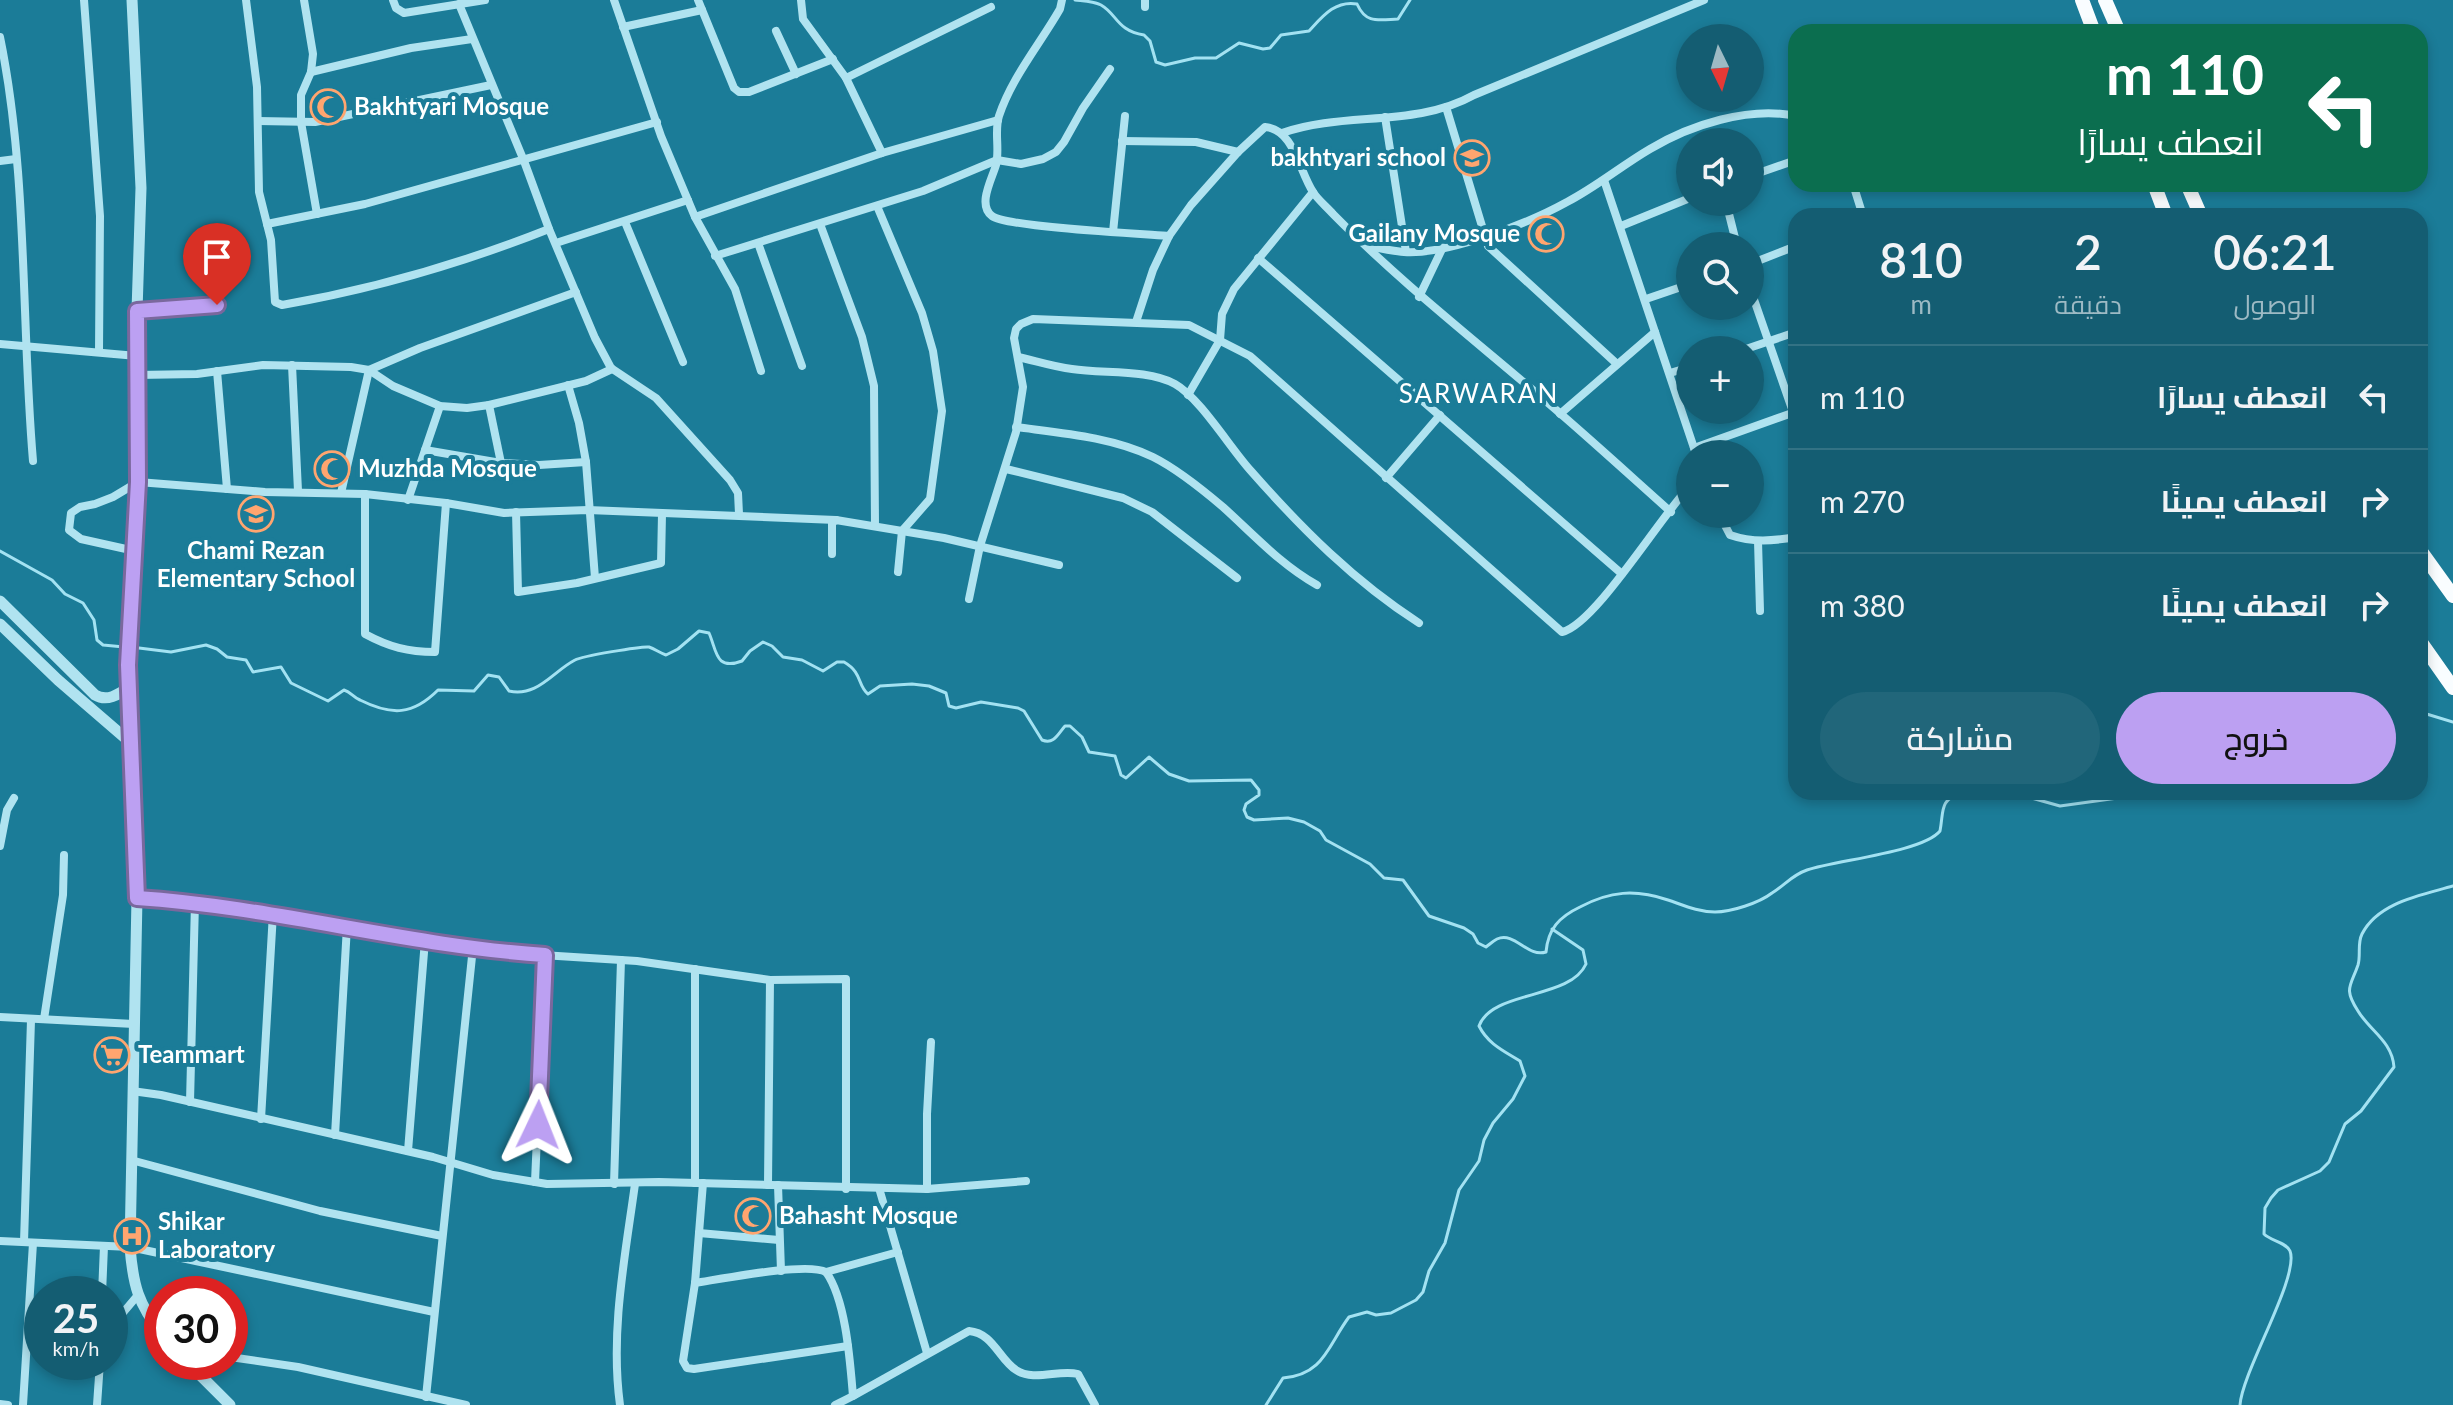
<!DOCTYPE html>
<html lang="ar">
<head>
<meta charset="utf-8">
<style>
	:root { --surface:#145d72; --page:#21667a; --text:#f1f3f6; --muted:#9dbac4; --line:#337284; --accent:#bca0f2 }
	body { margin:0; font-family:Lato,Cairo,sans-serif; background:var(--page); color:var(--text); direction:rtl; height:100vh; display:flex; flex-direction:column; font-size:30px; white-space:nowrap }
	* { box-sizing:border-box; margin:0 }
	p { font-size:26px; color:var(--muted) }
	.icon { flex:none; width:44px; height:44px; fill:none; stroke:currentColor; stroke-width:2; stroke-linecap:round; stroke-linejoin:round }
	.map { position:relative; flex:1; overflow:hidden; direction:ltr }
	.sheet { position:absolute; left:1788px; top:208px; width:640px; height:592px; display:flex; flex-direction:column; background:var(--surface); border-radius:24px; box-shadow:0 4px 12px #0003; direction:rtl }
	.sheet>* { flex:none }
	.top-card { position:absolute; left:1788px; top:24px; width:640px; height:168px; border-radius:24px; box-shadow:0 4px 12px #0003; direction:rtl; background:#0b6e4f; color:#fff; overflow:hidden }
	.needle { width:52px; rotate:175deg }
	.fabs { position:absolute; left:1676px; top:24px; display:grid; gap:16px }
	.fabs a { display:grid; place-items:center; width:88px; height:88px; border-radius:50%; background:var(--surface); box-shadow:0 4px 12px #0003; font-size:40px }
	.speed { position:absolute; left:24px; top:1276px; display:flex; gap:16px; font-size:40px; font-weight:700; text-align:center }
	.speed>* { display:grid; place-content:center; width:104px; height:104px; border-radius:50%; background:var(--surface); box-shadow:0 4px 12px #0003; line-height:1 }
	.speed small { font-size:20px; font-weight:400 }
	.speed .limit { border:12px solid #d22; background:#fff; color:#111 }
	.pin { position:absolute; display:grid; place-items:center; width:68px; height:68px; color:#fff; margin:-82px -34px; border-radius:50% 50% 50% 0; rotate:-45deg; box-shadow:0 0 8px #0007 }
	.pin .icon { rotate:45deg }
	.me { position:absolute; width:88px; margin:-44px; rotate:2deg; stroke-linejoin:round; filter:drop-shadow(0 0 6px #0008) }
	.turn { display:flex; align-items:center; gap:28px; height:168px; padding:0 32px; font-size:36px }
	.turn .icon { width:104px; height:104px; stroke-width:2.5 }
	.turn b { display:block; font-size:56px; line-height:68px }
	.eta { display:flex; justify-content:space-evenly; align-items:center; height:136px; text-align:center }
	.eta b { font-size:48px; font-weight:600; line-height:56px }
	.action { display:flex; gap:16px; margin-top:auto; padding:16px 32px }
	.action a { flex:1; height:92px; border-radius:48px; background:var(--accent); color:#111; font-size:32px; font-weight:600; line-height:92px; text-align:center }
	.action a+a { background:var(--page); color:var(--text) }
	ul { padding:0; list-style:none }
	li { display:flex; align-items:center; gap:24px; height:104px; padding:0 32px; border-top:2px solid var(--line) }
	li div { flex:1 }
	li b { display:block; font-size:30px }
	li em { font-style:normal }
	.map>svg:first-child { display:block }
</style>
</head>
<body>
<div class="map">
<svg width="2453" height="1405" viewBox="0 0 2453 1405">
	<rect width="100%" height="100%" fill="#1b7c98"/>
	<g fill="none" stroke-linecap="round" stroke-linejoin="round">
		<g stroke="#a3e2f2" stroke-width="3">
			<path d="M 1075,0 C 1084,1 1093,1 1101,5 C 1117,14 1117,31 1144,35 L 1150,41 L 1156,62 L 1165,65 L 1195,58 L 1216,58 L 1239,43 L 1263,49 L 1270,48 L 1281,35 L 1309,31 C 1322,17 1335,0 1357,4 C 1366,24 1378,20 1398,19 L 1410,0"/>
			<polyline points="0,551 52,580 65,594 83,603 94,620 97,640 103,645 124,647"/>
			<path d="M 131,647 L 171,652 L 206,645 L 217,649 L 227,657 L 246,660 L 253,672 L 281,667 L 291,683 L 328,701 L 344,690 C 351,692 353,697 360,700 C 392,716 413,715 438,690 L 474,691 L 488,675 L 499,677 L 509,691 C 538,697 552,672 575,660 C 582,656 642,646 649,647 C 655,649 660,653 666,655 L 678,649 L 699,631 L 709,633 C 717,651 715,671 742,661 L 750,651 L 763,642 L 772,646 L 783,657 L 802,660 L 823,671 L 837,662 L 844,662 C 863,673 857,685 868,694 L 880,686 L 912,684 L 929,686 L 946,693 L 949,706 L 956,708 L 981,702 L 1018,708 L 1024,711 L 1042,740 C 1054,745 1058,734 1065,726 L 1070,726 L 1082,737 L 1089,752 L 1115,756 L 1121,775 L 1126,778 L 1149,757 L 1169,774 L 1189,781 L 1251,780 L 1259,790 L 1259,795 L 1246,804 L 1244,810 L 1247,817 L 1254,820 L 1288,818 L 1304,822 L 1320,831 L 1326,840 L 1370,864 L 1384,878 L 1403,880 L 1429,916 L 1464,928 L 1473,934 L 1478,943 L 1486,947 C 1490,944 1493,941 1497,939 C 1515,931 1527,958 1546,952 C 1548,929 1559,917 1580,907 C 1610,891 1635,889 1668,900 C 1683,905 1698,912 1715,912 C 1731,912 1759,903 1772,893 C 1785,885 1792,875 1807,870 C 1837,860 1923,852 1940,831 C 1944,810 1939,801 1961,792"/>
			<polyline points="2420,712 2453,722"/>
			<polyline points="2008,792 2019,798 2028,797 2060,806 2161,792"/>
			<path d="M 1266,1405 L 1283,1378 C 1324,1375 1328,1345 1349,1317 L 1367,1312 L 1376,1315 L 1391,1313 L 1416,1300 L 1423,1292 L 1429,1271 L 1445,1243 L 1459,1190 L 1479,1161 L 1484,1140 L 1493,1123 L 1513,1099 L 1525,1076 L 1520,1061 C 1504,1051 1488,1044 1479,1026 C 1492,990 1570,1000 1586,964 L 1583,950 L 1552,929"/>
			<path d="M 2240,1405 C 2242,1372 2300,1276 2290,1251 C 2286,1242 2271,1241 2264,1234 L 2265,1208 L 2271,1198 L 2278,1190 L 2320,1171 L 2329,1162 L 2345,1124 L 2361,1111 L 2394,1067 C 2392,1041 2370,1031 2358,1011 C 2343,988 2351,986 2358,965 C 2361,955 2357,944 2362,934 C 2378,902 2422,895 2453,886"/>
		</g>
		<g stroke="#b0e3f0" stroke-width="8">
			<polyline points="84,0 100,216 99,352"/>
			<path d="M 246,0 L 257,87 L 259,192 L 271,240 L 275,302 L 282,305 C 374,289 463,263 549,229"/>
			<polyline points="304,0 313,54 311,72 301,95 301,122 317,214"/>
			<polyline points="393,0 396,8 404,13 485,0"/>
			<polyline points="614,0 661,136 695,217 735,289 761,371"/>
			<polyline points="698,0 734,88 739,92 749,92 833,59"/>
			<polyline points="801,0 803,19 846,78 882,153"/>
			<path d="M 1062,0 L 1060,9 C 1040,44 1012,77 999,116 C 994,131 1000,149 996,165 C 992,179 977,205 992,216 C 1006,227 1142,234 1169,236"/>
			<polyline points="1145,0 1145,7"/>
			<polyline points="459,4 524,161 549,229 595,338 611,368 656,398 730,480 738,493 739,514"/>
			<polyline points="623,27 702,10"/>
			<polyline points="776,31 796,74"/>
			<path d="M 0,37 C 28,173 21,321 33,461"/>
			<polyline points="311,72 411,48 472,39"/>
			<polyline points="846,78 991,7"/>
			<polyline points="1446,107 1488,246 1617,364"/>
			<polyline points="1385,117 1406,252"/>
			<polyline points="258,121 315,122 491,85"/>
			<path d="M 1282,133 C 1344,111 1415,128 1474,95 L 1704,0"/>
			<polyline points="1122,141 1196,142 1238,152"/>
			<polyline points="0,161 16,159"/>
			<polyline points="1750,176 1796,160"/>
			<polyline points="1604,180 1696,454"/>
			<polyline points="1853,184 1863,216"/>
			<polyline points="1726,202 1737,246"/>
			<polyline points="877,206 922,313 933,351 942,411 930,499 902,531 898,572"/>
			<polyline points="695,217 882,153 998,120"/>
			<polyline points="625,222 683,362"/>
			<polyline points="267,224 365,204 657,122"/>
			<polyline points="820,224 862,337 874,386 875,526"/>
			<polyline points="1621,226 1690,198"/>
			<polyline points="1113,232 1125,116"/>
			<polyline points="556,243 688,200"/>
			<polyline points="758,243 802,366"/>
			<path d="M 1368,246 C 1380,248 1392,251 1404,252 C 1448,255 1529,223 1567,202 C 1596,187 1621,166 1650,149 C 1690,125 1749,106 1796,116"/>
			<polyline points="715,256 923,191 997,160 1021,164 1043,159 1056,152 1064,142 1083,108 1110,69"/>
			<polyline points="1258,258 1622,574"/>
			<polyline points="1750,264 1796,246"/>
			<polyline points="1750,288 1793,412"/>
			<polyline points="1419,297 1443,247"/>
			<polyline points="1646,299 1690,284"/>
			<polyline points="137,311 217,305"/>
			<path d="M 1136,322 L 1153,270 L 1169,236 L 1191,205 L 1238,152 L 1265,127 C 1294,129 1299,171 1313,192 C 1318,200 1327,207 1333,214 C 1405,287 1485,348 1562,415 C 1599,447 1635,480 1671,512"/>
			<polyline points="0,344 137,356"/>
			<polyline points="1743,350 1796,332"/>
			<path d="M 1018,357 C 1036,361 1054,367 1072,369 C 1104,374 1147,369 1175,384 C 1200,398 1230,448 1251,471 C 1302,529 1354,581 1419,623"/>
			<polyline points="292,365 298,491"/>
			<polyline points="217,371 227,489"/>
			<polyline points="1670,373 1690,367"/>
			<polyline points="137,375 197,374 263,365 351,367 369,370 393,386 440,406 467,408 489,405 586,381 612,369"/>
			<polyline points="568,385 579,423 586,462 595,578"/>
			<polyline points="1188,395 1220,340 1222,314 1234,289 1313,192"/>
			<polyline points="489,405 501,463"/>
			<polyline points="1560,414 1655,332"/>
			<path d="M 1016,427 C 1061,433 1112,437 1153,457 C 1177,469 1203,490 1223,507 C 1253,534 1281,565 1317,585"/>
			<polyline points="1694,448 1795,412"/>
			<polyline points="425,450 501,463 539,465 586,462"/>
			<polyline points="1006,469 1123,498 1152,512 1237,578"/>
			<polyline points="1386,478 1440,415"/>
			<polyline points="341,493 369,370 420,348 576,292"/>
			<path d="M 365,494 L 365,634 C 389,647 408,652 435,652 L 446,503"/>
			<polyline points="408,500 440,406"/>
			<polyline points="516,512 518,592 577,583 661,563 662,514"/>
			<path d="M 1719,514 L 1730,535 C 1753,543 1773,541 1796,537"/>
			<polyline points="1758,541 1760,611"/>
			<polyline points="135,551 81,539 69,530 71,513 80,507 95,504 113,497 138,482 265,492 365,494 446,503 504,513 588,510 836,520"/>
			<polyline points="832,554 832,523 836,520 944,538 1059,565"/>
			<path d="M 969,599 L 980,546 L 1016,432 L 1023,387 L 1014,338 L 1016,329 L 1021,324 L 1033,319 L 1189,325 L 1250,356 L 1562,632 C 1595,625 1662,514 1690,486"/>
			<polyline points="0,846 7,810 14,798"/>
			<polyline points="137,898 195,902 510,953 637,961 770,980 846,979 846,1189"/>
			<polyline points="695,969 695,1183"/>
			<polyline points="0,1017 134,1024"/>
			<polyline points="44,1019 63,895 64,855"/>
			<polyline points="132,1091 161,1095 433,1157 493,1175 547,1184 659,1182 927,1189 1026,1181"/>
			<polyline points="190,1102 195,902"/>
			<polyline points="261,1119 273,913"/>
			<polyline points="335,1135 347,926"/>
			<polyline points="408,1151 425,940"/>
			<polyline points="131,1160 320,1211 442,1236"/>
			<polyline points="535,1182 545,955"/>
			<polyline points="703,1183 695,1283 683,1361 687,1368 694,1369 848,1346"/>
			<polyline points="614,1184 621,960"/>
			<polyline points="768,1185 770,980"/>
			<polyline points="778,1185 781,1271"/>
			<polyline points="879,1188 927,1353"/>
			<polyline points="927,1189 927,1114 931,1042"/>
			<polyline points="699,1233 779,1240"/>
			<polyline points="0,1241 130,1247 434,1312"/>
			<polyline points="24,1242 31,1020"/>
			<polyline points="826,1272 898,1252"/>
			<path d="M 695,1283 C 721,1279 807,1262 826,1272 C 846,1300 850,1361 853,1396 L 969,1331 C 993,1333 999,1359 1016,1370 C 1034,1382 1059,1369 1078,1374 L 1095,1405"/>
			<polyline points="102,1294 104,1246"/>
			<polyline points="110,1328 138,1295"/>
			<polyline points="230,1357 298,1367 466,1405"/>
			<polyline points="426,1397 473,947"/>
			<polyline points="0,1404 8,1405"/>
			<polyline points="23,1405 33,1243"/>
			<polyline points="97,1405 100,1362"/>
			<path d="M 620,1405 C 610,1332 625,1257 635,1184"/>
			<polyline points="835,1405 853,1396"/>
		</g>
		<g stroke="#b0e3f0" stroke-width="11">
			<path d="M 132,0 L 141,188 L 137,311 L 138,482 L 128,665 L 137,898 L 130,1247 C 133,1285 138,1304 162,1334"/>
			<path d="M 0,601 L 95,695 C 107,702 118,695 129,687"/>
			<polyline points="0,624 58,680 131,743"/>
			<polyline points="187,1362 230,1405"/>
		</g>
		<g stroke="#f9fdff" stroke-width="14">
			<polyline points="2082,0 2094,32"/>
			<polyline points="2105,0 2119,32"/>
			<polyline points="2154,184 2166,216"/>
			<polyline points="2187,184 2201,216"/>
			<polyline points="2420,550 2453,596"/>
			<polyline points="2420,641 2453,688"/>
		</g>
	</g>
	<g fill="none" stroke-linecap="round" stroke-linejoin="round">
		<defs>
			<path id="route" d="M 217,305 L 137,311 L 138,482 L 128,665 L 137,898 C 274,907 408,946 545,955 L 538,1125"/>
		</defs>
		<use href="#route" stroke="#7a689d" stroke-width="20"/>
		<use href="#route" stroke="#bca0f2" stroke-width="14"/>
	</g>
	<defs>
		<symbol id="mosque-ring" viewBox="-11 -11 22 22"><circle r="9.5" fill="#1b7c98" stroke="#ffa56f" stroke-width="1.5"/><path d="M3.5-4.9A6 6 0 1 0 3.5 4.9A5 5 0 1 1 3.5-4.9Z" fill="#ffa56f"/></symbol>
		<symbol id="school-ring" viewBox="-11 -11 22 22"><circle r="9.5" fill="#1b7c98" stroke="#ffa56f" stroke-width="1.5"/><path d="M0-5L7-2L0 1L-7-2ZM-4 1L0 2.5L4 1V4Q0 6-4 4Z" fill="#ffa56f"/></symbol>
		<symbol id="supermarket-ring" viewBox="-11 -11 22 22"><circle r="9.5" fill="#1b7c98" stroke="#ffa56f" stroke-width="1.5"/><path d="M-6-5.5h2.5l.6 2H6L4.5 2H-2.5L-4.4-4H-6ZM-1.5 3.2a1.3 1.3 0 1 0 .1 0ZM3 3.2a1.3 1.3 0 1 0 .1 0Z" fill="#ffa56f"/></symbol>
		<symbol id="hospital-ring" viewBox="-11 -11 22 22"><circle r="9.5" fill="#1b7c98" stroke="#ffa56f" stroke-width="1.5"/><path d="M-5-5h3v3.5h4V-5h3V5h-3V1.5h-4V5h-3Z" fill="#ffa56f"/></symbol>
	</defs>
	<g fill-rule="evenodd">
		<use href="#mosque-ring" x="308" y="87" width="40" height="40"/>
		<use href="#school-ring" x="1452" y="138" width="40" height="40"/>
		<use href="#mosque-ring" x="1526" y="214" width="40" height="40"/>
		<use href="#mosque-ring" x="312" y="449" width="40" height="40"/>
		<use href="#school-ring" x="236" y="494" width="40" height="40"/>
		<use href="#supermarket-ring" x="92" y="1035" width="40" height="40"/>
		<use href="#mosque-ring" x="733" y="1196" width="40" height="40"/>
		<use href="#hospital-ring" x="112" y="1216" width="40" height="40"/>
	</g>
	<g text-anchor="middle" stroke-width="8" stroke-linejoin="round" paint-order="stroke">
		<g font-size="24" font-weight="bold" fill="#fff" stroke="#1b7c98" text-anchor="start">
			<text x="354" y="115">Bakhtyari Mosque</text>
			<text x="1446" y="166" text-anchor="end">bakhtyari school</text>
			<text x="1520" y="242" text-anchor="end">Gailany Mosque</text>
			<text x="358" y="477">Muzhda Mosque</text>
			<text x="256" y="559" text-anchor="middle">Chami Rezan<tspan x="256" dy="28">Elementary School</tspan></text>
			<text x="138" y="1063">Teammart</text>
			<text x="779" y="1224">Bahasht Mosque</text>
			<text x="158" y="1230">Shikar<tspan x="158" dy="28">Laboratory</tspan></text>
		</g>
		<g font-size="26" letter-spacing="2" fill="#fff" stroke="#1b7c98">
			<text x="1479" y="403">SARWARAN</text>
		</g>
	</g>
</svg>
<div class="fabs">
<a><svg class="needle" viewBox="-14 -14 28 28"><path d="M0-13l5 13h-10z" fill="#e53935"/><path d="M0 13l5-13h-10z" fill="#9dbac4"/></svg></a>
<a><svg class="icon" aria-label="sound" viewBox="0 0 24 24"><path d="M4 9h4l5-4v14l-5-4H4zM17 9q2 3 0 6"/></svg></a>
<a><svg class="icon" aria-label="search" viewBox="0 0 24 24"><circle cx="10" cy="10" r="6"/><path d="M15 15l6 6"/></svg></a>
<a>+</a>
<a>−</a>
</div>
<div class="speed"><div>25<small>km/h</small></div><div class="limit">30</div></div>
<div class="pin" style="left:217px;top:305px;background:#d93025"><svg class="icon" aria-label="arrive" viewBox="0 0 24 24"><path d="M6 21V4h12l-3 4 3 4H6"/></svg></div>
<svg class="me" style="left:538px;top:1125px" viewBox="-20 -20 40 40"><path d="M0-17L14 15 0 8-14 15z" fill="#bca0f2" stroke="#fff" stroke-width="4"/></svg>
<div class="top-card">
<div class="turn"><svg class="icon" aria-label="left" viewBox="0 0 24 24"><path d="M17 20v-9H6M10 6l-5 5 5 5"/></svg><div><b>110 m</b>انعطف يسارًا</div></div>
</div>
<section class="sheet">
<div class="eta">
<div><b>06:21</b><p>الوصول</p></div>
<div><b>2</b><p>دقيقة</p></div>
<div><b>810</b><p>m</p></div>
</div>
<ul>
<li><svg class="icon" aria-label="left" viewBox="0 0 24 24"><path d="M17 20v-9H6M10 6l-5 5 5 5"/></svg><div><b>انعطف يسارًا</b></div><em>110 m</em></li>
<li><svg class="icon" aria-label="right" viewBox="0 0 24 24"><path d="M7 20v-9h11M14 6l5 5-5 5"/></svg><div><b>انعطف يمينًا</b></div><em>270 m</em></li>
<li><svg class="icon" aria-label="right" viewBox="0 0 24 24"><path d="M7 20v-9h11M14 6l5 5-5 5"/></svg><div><b>انعطف يمينًا</b></div><em>380 m</em></li>
</ul>
<div class="action"><a>خروج</a><a>مشاركة</a></div>
</section>
</div>
</body>
</html>
